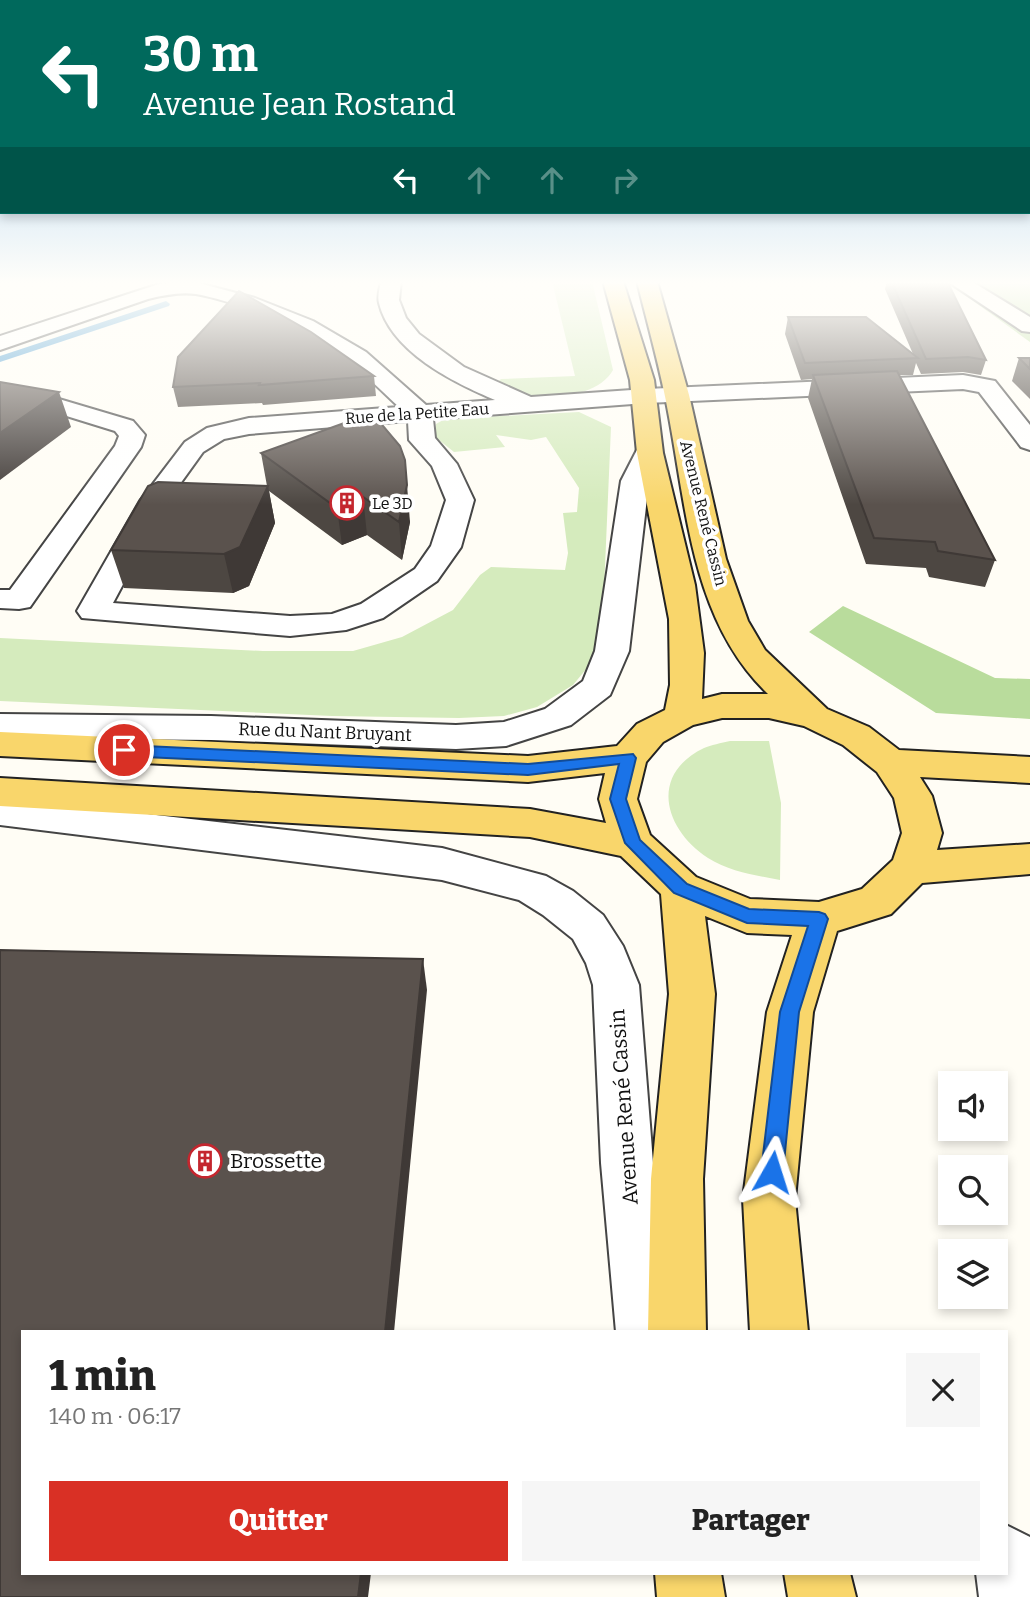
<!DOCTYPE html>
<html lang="fr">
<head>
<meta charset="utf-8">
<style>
	:root { --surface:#fff; --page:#f6f6f6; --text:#222; --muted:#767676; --accent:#d93025 }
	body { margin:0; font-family:Bitter,serif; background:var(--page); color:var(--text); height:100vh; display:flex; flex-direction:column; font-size:26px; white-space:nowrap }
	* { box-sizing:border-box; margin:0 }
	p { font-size:23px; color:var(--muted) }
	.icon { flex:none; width:38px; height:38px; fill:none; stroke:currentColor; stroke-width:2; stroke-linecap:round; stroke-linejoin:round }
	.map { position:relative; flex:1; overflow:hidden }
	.details { position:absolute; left:21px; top:1330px; width:987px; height:245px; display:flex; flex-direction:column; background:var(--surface); border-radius:0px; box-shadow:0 4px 10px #0003 }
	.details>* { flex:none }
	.hud { position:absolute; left:0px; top:0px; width:1031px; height:214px; box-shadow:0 4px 10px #0003; background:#00695c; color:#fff; overflow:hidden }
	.fabs { position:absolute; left:938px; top:1071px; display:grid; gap:14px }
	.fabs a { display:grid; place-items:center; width:70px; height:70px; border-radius:0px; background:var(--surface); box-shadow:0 4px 10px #0003; font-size:35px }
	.pin { position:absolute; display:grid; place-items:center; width:60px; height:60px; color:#fff; margin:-30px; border:4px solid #fff; border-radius:50%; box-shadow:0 2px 7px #0007 }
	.me { position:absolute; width:77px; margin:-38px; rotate:6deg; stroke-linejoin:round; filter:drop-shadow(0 0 5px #0008) }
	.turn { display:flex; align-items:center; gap:24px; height:147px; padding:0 28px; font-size:32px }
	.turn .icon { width:91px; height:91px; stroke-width:2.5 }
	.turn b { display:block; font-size:49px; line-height:60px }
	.lanes { display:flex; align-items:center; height:66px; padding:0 28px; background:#0003; justify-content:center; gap:35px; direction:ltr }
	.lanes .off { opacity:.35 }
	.round { display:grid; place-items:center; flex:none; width:74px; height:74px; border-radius:0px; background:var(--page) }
	.overview { display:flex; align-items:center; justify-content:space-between; height:119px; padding:0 28px }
	h1 { font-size:42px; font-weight:800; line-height:52px }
	.cta { display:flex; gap:14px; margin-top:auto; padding:14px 28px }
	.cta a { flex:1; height:80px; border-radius:0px; background:var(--accent); color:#fff; font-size:28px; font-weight:800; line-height:80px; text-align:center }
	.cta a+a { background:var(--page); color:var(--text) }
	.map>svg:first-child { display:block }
</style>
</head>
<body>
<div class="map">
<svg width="1030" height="1597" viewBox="0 0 1030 1597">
	<rect width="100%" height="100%" fill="#fffdf5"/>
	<g fill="#d5ebbd">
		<path d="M 552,281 L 592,281 L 613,370 C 600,395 551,401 526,396 C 515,394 505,389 494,385 L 501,379 L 575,376 Z"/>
		<polygon points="579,412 611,427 604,590 592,662 573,685 537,707 504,716 459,718 332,716 0,701 0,638 263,651 353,651 402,637 453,610 480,575 491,567 565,570 568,553 563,513 577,512 579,488 546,437 531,440 496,435 505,447 454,452 434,436 436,424 445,419"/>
		<path d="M 730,741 L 769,741 L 781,803 L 780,880 C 755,875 730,872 708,858 C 665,830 648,775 704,748 C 711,745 721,743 730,741 Z"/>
	</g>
	<g fill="#b9dc9c">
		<polygon points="946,281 1030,281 1030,342 955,288"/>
		<polygon points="843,606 995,678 1030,679 1030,719 936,713 809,632"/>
	</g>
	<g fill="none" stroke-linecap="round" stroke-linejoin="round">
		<polygon fill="#3f96cf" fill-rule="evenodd" points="166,301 170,304 169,306 0,362 0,356"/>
		<defs>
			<g id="minor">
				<path d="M 381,281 L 401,281 L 399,300 L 406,318 L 419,334 L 464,367 L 531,397 L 646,389 L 963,375 L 995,381 L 1030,425 L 1030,450 L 1021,447 L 979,392 L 963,389 L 646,403 L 433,419 L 435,438 L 457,464 L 474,500 L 461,547 L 437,581 L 383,618 L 346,630 L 290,636 L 82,618 L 77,611 L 140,501 L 185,442 L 207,428 L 249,418 L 399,407 C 384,393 368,377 352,364 C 316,334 241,302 196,294 C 180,292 164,295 148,299 L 0,350 L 0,336 L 159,284 L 195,282 L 255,298 L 313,321 L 366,352 L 426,405 L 495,400 C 453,382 391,352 379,303 C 377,296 380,288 381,281 ZM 408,421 L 409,440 L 432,466 L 446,500 L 431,546 L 415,569 L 361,604 L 332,614 L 290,616 L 113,603 L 167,502 L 203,452 L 224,439 L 249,434 Z"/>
				<polygon points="947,281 971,281 1030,317 1030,332 1022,331"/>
				<polygon points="32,391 133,421 145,435 141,447 30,607 19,609 0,608 0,590 10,590 115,446 119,436 115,431 31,405 18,407 0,415 0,397"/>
				<polygon points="649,442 658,444 662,450 649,481 629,651 610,695 571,725 506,746 456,749 211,740 0,738 0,714 211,716 456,725 504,722 545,709 583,681 595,651 621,481 640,444"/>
				<polygon points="0,797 442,848 546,876 573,891 603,915 623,946 639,985 653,1163 674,1332 616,1332 601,1163 593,985 586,963 573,939 543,915 519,900 442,880 0,825"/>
				<polygon points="1006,1525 1030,1537 1030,1597 979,1597 976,1573 1006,1573"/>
			</g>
			<g id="major">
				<path d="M 603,281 L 623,281 L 654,380 L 663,453 L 695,585 L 704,653 L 702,699 L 722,694 L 768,694 C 693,622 687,514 669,417 C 661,371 648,326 637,281 L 657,281 L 689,395 L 726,559 L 748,621 L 765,650 L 827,709 L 869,727 L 899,750 L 1030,757 L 1030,783 L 920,777 L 932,796 L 942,833 L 937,850 L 1030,844 L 1030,874 L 922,883 L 891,914 L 837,931 L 813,1012 L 795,1199 L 808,1332 L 750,1332 L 743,1199 L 767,1012 L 792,935 L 747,933 L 705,916 L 715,994 L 703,1179 L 706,1332 L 648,1332 L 651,1179 L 669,994 L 661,894 L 621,856 L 530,837 L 0,806 L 0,778 L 530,809 L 606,823 L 599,799 L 605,773 L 528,782 L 0,756 L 0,732 L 528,756 L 617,746 L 637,724 L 665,710 L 670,685 L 669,619 L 637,453 L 630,380 ZM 722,718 L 769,718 L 804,726 L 843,745 L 877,772 L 894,798 L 902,833 L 893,860 L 862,889 L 819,902 L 750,899 L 696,877 L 650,835 L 637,799 L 646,762 L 663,742 L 693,725 Z"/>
				<polygon points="655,1573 721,1573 725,1597 657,1597"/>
				<polygon points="784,1573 850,1573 856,1597 788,1597"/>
			</g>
		</defs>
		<use href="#minor" stroke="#444" stroke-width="4"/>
		<use href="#major" stroke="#222" stroke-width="4"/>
		<use href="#minor" fill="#fff" fill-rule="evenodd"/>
		<use href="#major" fill="#f9d66b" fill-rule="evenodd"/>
	</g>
	<g fill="#4d4742">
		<polygon points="887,281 947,281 986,360 981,375 963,372 921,374 916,363 913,375 899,375 995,560 985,587 929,577 926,568 866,564 808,398 812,379 801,380 785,334 788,317 913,354 885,289"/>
		<polygon points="1019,358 1030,358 1030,399 1012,381"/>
		<polygon points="374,376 376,396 263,405 262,403 178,407 173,387"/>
		<polygon points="372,413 410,522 402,560 367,535 342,545 269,491 275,523 249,586 233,593 124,588 111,550 267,486 261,453"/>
	</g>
	<g fill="#3f3936">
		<polygon points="59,392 71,427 0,480 0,433"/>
		<polygon points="405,460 410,522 402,560 399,522"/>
		<polygon points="268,486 275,523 249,586 233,593 224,554"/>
		<polygon points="363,497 367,535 342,545 337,508"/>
		<polygon points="423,959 427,990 394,1332 385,1332"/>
		<polygon points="361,1573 371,1573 368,1597 358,1597"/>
	</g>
	<g fill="#5a524d" stroke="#3f3936" stroke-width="2">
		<polygon points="891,281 947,281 986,360 968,357 926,359"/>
		<polygon points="239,291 311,332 374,376 259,385 260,383 173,387 178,357"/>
		<polygon points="788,317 866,317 918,358 805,363"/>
		<polygon points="1019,358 1030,358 1030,369"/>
		<polygon points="897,371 995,560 938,551 935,542 874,538 813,375"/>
		<polygon points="0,382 59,392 0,433"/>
		<polygon points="372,413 400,446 405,460 407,485 399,522 363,497 337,508 261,453"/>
		<polygon points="158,482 268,486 240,547 224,554 111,550 148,486"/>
		<polygon points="0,950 423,959 385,1332 23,1332 23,1573 361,1573 358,1597 0,1597"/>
	</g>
	<linearGradient id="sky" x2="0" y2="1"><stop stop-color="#95c6ee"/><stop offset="0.56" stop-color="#fffefa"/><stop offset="1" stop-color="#fffefa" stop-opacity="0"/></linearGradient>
	<rect width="1030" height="505" fill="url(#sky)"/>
	<polygon fill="#1a73e8" stroke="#114b97" stroke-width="2" points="124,745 528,764 633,754 636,758 626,799 640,840 687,884 749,909 819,912 825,914 828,919 799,1012 783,1172 780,1180 772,1183 765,1180 761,1172 780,1012 808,926 747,923 674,893 625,843 610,799 619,764 528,775 124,756 117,750"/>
	<defs>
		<symbol id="building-ring" viewBox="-11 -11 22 22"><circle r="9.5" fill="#fff" stroke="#c4262e" stroke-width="1.5"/><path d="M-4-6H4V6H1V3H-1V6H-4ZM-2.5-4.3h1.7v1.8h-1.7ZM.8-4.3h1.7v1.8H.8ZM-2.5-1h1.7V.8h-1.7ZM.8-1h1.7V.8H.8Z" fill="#c4262e"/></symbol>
	</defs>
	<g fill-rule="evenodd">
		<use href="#building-ring" x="328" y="484" width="38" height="38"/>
		<use href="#building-ring" x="186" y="1142" width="38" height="38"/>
	</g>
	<g text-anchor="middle" stroke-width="7" stroke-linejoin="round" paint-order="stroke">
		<g font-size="16" fill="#111" stroke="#fff">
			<text transform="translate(417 413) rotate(-4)" y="6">Rue de la Petite Eau</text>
			<text transform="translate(704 513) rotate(76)" y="6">Avenue René Cassin</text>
		</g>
		<g font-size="16" fill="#111" stroke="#fff" text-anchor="start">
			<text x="372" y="509">Le 3D</text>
		</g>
		<g font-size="18" fill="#111" stroke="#fff">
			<text transform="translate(325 732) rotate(2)" y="6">Rue du Nant Bruyant</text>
		</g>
		<g font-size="21" fill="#111" stroke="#fff">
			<text transform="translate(624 1107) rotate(-94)" y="7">Avenue René Cassin</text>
		</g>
		<g font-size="21" fill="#111" stroke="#fff" text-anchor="start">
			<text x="230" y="1168">Brossette</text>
		</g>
	</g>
</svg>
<div class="fabs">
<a><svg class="icon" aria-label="sound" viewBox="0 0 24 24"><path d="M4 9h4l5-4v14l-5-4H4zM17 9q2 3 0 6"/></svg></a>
<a><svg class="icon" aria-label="search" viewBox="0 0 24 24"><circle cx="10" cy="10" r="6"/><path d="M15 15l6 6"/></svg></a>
<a><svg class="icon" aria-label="layers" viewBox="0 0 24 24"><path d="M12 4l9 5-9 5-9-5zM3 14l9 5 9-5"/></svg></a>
</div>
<div class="pin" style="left:124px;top:750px;background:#d93025"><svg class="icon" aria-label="arrive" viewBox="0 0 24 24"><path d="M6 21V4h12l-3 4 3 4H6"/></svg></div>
<svg class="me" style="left:772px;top:1172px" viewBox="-20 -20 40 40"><path d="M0-17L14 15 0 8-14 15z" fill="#1a73e8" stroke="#fff" stroke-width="4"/></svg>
<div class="hud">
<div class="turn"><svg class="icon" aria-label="left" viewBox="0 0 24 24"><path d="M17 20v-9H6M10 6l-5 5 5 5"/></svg><div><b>30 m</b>Avenue Jean Rostand</div></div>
<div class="lanes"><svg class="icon" aria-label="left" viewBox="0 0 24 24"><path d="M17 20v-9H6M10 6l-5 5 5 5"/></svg><svg class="icon off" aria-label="ahead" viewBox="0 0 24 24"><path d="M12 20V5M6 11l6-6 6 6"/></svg><svg class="icon off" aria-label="ahead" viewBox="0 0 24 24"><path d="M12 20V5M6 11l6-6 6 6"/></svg><svg class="icon off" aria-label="right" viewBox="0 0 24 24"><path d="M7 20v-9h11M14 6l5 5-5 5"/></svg></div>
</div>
<section class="details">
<div class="overview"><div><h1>1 min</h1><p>140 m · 06:17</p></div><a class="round"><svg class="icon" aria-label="close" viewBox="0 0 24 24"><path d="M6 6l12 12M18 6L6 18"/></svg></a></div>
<div class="cta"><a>Quitter</a><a>Partager</a></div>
</section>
</div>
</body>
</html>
